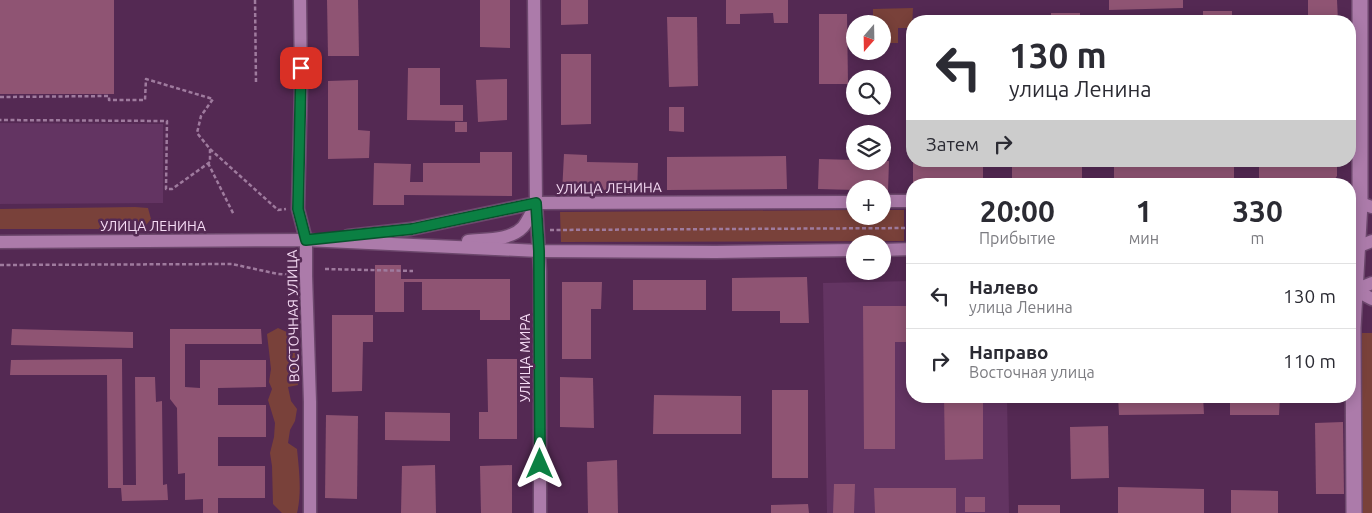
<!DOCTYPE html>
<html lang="ru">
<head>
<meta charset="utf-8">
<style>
	:root { --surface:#fff; --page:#f7f7f7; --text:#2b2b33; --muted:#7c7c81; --line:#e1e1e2 }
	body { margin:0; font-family:Ubuntu,sans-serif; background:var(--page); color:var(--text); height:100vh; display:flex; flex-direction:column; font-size:19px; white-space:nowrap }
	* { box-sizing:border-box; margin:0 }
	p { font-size:16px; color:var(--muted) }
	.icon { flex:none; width:28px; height:28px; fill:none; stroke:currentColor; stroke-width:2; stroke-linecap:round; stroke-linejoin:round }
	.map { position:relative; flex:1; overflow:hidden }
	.panel { position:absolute; left:906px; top:178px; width:450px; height:225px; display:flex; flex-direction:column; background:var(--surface); border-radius:20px; box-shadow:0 2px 12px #0003 }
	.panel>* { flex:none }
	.hud { position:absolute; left:906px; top:15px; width:450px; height:152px; border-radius:20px; box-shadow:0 2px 12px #0003; background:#fff; color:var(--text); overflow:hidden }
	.needle { width:32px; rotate:200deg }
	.tools { position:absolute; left:846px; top:15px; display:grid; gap:10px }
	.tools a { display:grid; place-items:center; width:45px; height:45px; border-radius:50%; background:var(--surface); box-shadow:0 2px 12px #0003; font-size:25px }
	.pin { position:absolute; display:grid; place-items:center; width:42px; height:42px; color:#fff; margin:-21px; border-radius:10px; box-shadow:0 2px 8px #0006 }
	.me { position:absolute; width:55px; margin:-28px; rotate:0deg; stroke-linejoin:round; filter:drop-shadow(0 0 4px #0008) }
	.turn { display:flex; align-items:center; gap:18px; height:105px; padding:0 20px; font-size:22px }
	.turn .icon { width:65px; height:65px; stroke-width:2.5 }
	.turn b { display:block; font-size:35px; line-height:42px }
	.then { display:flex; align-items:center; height:48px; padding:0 20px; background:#0003; gap:10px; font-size:19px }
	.eta { display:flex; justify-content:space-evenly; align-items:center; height:85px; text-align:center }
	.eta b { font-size:30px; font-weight:700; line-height:35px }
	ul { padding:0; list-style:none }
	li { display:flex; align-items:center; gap:15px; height:65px; padding:0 20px; border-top:1px solid var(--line) }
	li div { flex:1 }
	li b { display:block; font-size:19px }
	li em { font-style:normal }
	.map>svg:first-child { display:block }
</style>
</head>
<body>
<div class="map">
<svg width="1372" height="513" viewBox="0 0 1372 513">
	<rect width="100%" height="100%" fill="#542953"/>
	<g fill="#633462">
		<polygon points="0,123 163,124 163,203 0,204"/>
		<polygon points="912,281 912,396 1007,396 1009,513 827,513 823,283"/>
	</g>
	<g fill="#79413a">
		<polygon points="913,8 912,28 898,28 898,43 883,43 882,24 873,24 873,9"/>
		<polygon points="135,207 148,208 151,219 143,229 0,229 0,209"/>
		<polygon points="855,210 855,216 882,216 883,210 904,210 904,241 561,242 560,212"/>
		<path d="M 278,328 L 289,333 C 297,354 298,363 298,385 L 288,387 L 291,401 L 297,409 L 295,421 L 290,430 L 288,443 L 297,449 C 299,469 302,493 297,513 L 282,513 L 273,504 L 272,466 L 270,453 L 274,437 L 275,423 L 268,400 L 272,389 L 269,382 L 271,369 L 267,334 Z"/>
		<polygon points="1360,333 1372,333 1372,513 1362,513"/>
	</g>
	<g fill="#8f5473">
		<rect x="0" y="0" width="114" height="94"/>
		<polygon points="327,0 358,0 359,56 328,56"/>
		<polygon points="480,0 510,0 510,48 480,47"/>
		<polygon points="561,0 588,0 588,24 561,25"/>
		<polygon points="726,0 788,0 788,23 774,23 773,13 740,14 740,24 726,24"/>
		<polygon points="1109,0 1183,0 1183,8 1109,10"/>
		<polygon points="1308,0 1337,0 1338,21 1308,21"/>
		<rect x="1203" y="11" width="29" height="10"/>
		<rect x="1051" y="13" width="29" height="8"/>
		<polygon points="819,14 847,14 848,84 819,84"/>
		<polygon points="667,17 697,17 698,86 669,87"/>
		<polygon points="561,54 591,54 591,124 561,125"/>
		<polygon points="408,68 440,68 440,105 463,105 463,121 407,120"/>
		<polygon points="507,79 507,120 478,122 476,80"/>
		<polygon points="358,80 358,130 370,131 369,158 328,159 328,81"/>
		<polygon points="669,107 684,107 684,132 669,131"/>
		<rect x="455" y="122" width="12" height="10"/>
		<polygon points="480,152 512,152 512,196 404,195 404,205 373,205 374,163 411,164 410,182 423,182 423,163 480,163"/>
		<polygon points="564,154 587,155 587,162 638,163 637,194 562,193"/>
		<polygon points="786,156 787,189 667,190 667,157"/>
		<polygon points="819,159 855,160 855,161 889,161 888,191 882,191 882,189 855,189 855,190 818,189"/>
		<rect x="913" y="161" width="70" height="23"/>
		<rect x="1012" y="161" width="70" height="23"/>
		<rect x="1114" y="161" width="120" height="23"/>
		<polygon points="1259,161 1337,161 1337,176 1331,184 1259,184"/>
		<polygon points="375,265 401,265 401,279 510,279 510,320 480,320 480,310 422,310 422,282 404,282 404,312 375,312"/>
		<polygon points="807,277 809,323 780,323 780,311 732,311 732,278"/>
		<rect x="633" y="280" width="73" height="30"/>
		<polygon points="562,282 602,282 601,309 591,309 591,359 562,359"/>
		<polygon points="863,306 912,306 912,342 895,342 895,449 864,449"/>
		<polygon points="332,315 373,315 373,342 363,342 362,391 332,392"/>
		<polygon points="12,329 133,332 133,348 11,345"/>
		<polygon points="170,329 261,329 262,344 185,344 185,387 200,388 200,360 266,360 266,387 218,388 218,405 266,405 266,437 218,437 218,466 265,466 265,498 218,498 218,513 203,513 203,499 185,500 185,473 178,474 177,408 170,399"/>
		<polygon points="122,359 123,485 136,485 135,377 155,377 156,402 162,401 163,485 167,484 168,500 122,501 121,488 108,488 107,375 10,375 11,360"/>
		<polygon points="487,359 517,359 517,439 479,439 479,412 488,412"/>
		<polygon points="560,377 593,378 594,428 560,427"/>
		<rect x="772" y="390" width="36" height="88"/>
		<polygon points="654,395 741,396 741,434 653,434"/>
		<polygon points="944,396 983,396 983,459 945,460"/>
		<polygon points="1118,396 1203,396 1204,414 1119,415"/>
		<polygon points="1230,396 1280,396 1279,415 1230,415"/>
		<polygon points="385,412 450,413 450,441 385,440"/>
		<polygon points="326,415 358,416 357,499 325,498"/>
		<polygon points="1343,422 1344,494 1316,494 1315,423"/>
		<polygon points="1108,426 1109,478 1071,479 1070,427"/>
		<polygon points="617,460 618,513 588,513 587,462"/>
		<polygon points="435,465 436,513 401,513 402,466"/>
		<polygon points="512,465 512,513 481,513 480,466"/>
		<polygon points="834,484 855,484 854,513 833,513"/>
		<polygon points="1118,487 1204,489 1204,513 1118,513"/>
		<polygon points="874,488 956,488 956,513 875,513"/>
		<polygon points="1231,490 1278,491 1278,513 1231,513"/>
		<rect x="965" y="497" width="20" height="15"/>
		<polygon points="808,504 809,513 771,513 771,505"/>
		<rect x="1018" y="505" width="42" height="8"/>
	</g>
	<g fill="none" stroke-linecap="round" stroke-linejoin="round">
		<defs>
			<g id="minor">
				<polyline points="300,0 301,86 298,209 306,240 306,276 310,402 310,513"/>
				<polyline points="534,0 536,203 540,271 540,513"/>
				<polyline points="882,201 912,201"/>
				<polyline points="1350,202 1360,203 1372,207"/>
				<polyline points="348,236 411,229 536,203 855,202"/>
				<path d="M 468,241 C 485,239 510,241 523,227 C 528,221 531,213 535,206"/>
				<polyline points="0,242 306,240 539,251 716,252 855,250"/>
				<polyline points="1350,248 1357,247 1372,241"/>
				<polyline points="882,250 912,249"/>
				<polyline points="1355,290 1372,299"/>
				<polyline points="1355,290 1372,283"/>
			</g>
			<polyline id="tertiary" points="1354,513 1353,328 1360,203 1360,0"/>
		</defs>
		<use href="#minor" stroke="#6d486d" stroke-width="15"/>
		<use href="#tertiary" stroke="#6d486d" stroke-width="18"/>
		<g stroke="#9f7b9e" stroke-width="2.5" stroke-dasharray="4 2.5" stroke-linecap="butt">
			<polyline points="255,0 256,83"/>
			<polyline points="0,97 109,96 109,100 145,100 146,79 213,99 201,116 197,133 210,149 210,162 172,189 166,189 167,121 0,120"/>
			<polyline points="210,149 278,210 286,209"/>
			<polyline points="208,163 234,215"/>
			<polyline points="550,230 912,228"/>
			<polyline points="0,265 232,264 278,274 293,275"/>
			<polyline points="325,269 413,271"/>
		</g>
		<use href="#minor" stroke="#ac7baa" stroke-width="12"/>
		<use href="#tertiary" stroke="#ac7baa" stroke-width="15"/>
	</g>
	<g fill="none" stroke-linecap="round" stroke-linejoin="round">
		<defs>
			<polyline id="route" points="301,68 298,209 306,240 412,229 536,203 539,251 540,464"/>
		</defs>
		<use href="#route" stroke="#07532c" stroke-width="12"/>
		<use href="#route" stroke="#0b8043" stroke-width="9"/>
	</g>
	<g text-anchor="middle" stroke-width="5" stroke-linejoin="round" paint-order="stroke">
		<g font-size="14" fill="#f6dcf5" stroke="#542953">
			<text transform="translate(609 188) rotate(-1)" y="5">УЛИЦА ЛЕНИНА</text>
			<text x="153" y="231">УЛИЦА ЛЕНИНА</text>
			<text transform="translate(293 316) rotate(-91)" y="5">ВОСТОЧНАЯ УЛИЦА</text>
			<text transform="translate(525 358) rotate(-90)" y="5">УЛИЦА МИРА</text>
		</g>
	</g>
</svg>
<div class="tools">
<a><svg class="needle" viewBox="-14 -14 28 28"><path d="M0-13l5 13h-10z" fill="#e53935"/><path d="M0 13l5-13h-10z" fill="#7c7c81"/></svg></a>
<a><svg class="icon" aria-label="search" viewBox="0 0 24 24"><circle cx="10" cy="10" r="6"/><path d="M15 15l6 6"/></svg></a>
<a><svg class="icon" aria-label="layers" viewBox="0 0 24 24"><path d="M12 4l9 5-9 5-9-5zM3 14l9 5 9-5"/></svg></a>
<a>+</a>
<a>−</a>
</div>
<div class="pin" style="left:301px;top:68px;background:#d93025"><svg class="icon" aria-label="arrive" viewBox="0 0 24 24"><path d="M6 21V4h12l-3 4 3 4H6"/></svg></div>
<svg class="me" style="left:540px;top:464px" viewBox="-20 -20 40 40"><path d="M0-17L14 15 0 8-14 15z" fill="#0b8043" stroke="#fff" stroke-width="4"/></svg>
<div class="hud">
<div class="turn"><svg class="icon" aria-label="left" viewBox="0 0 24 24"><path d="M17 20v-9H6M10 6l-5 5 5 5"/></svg><div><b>130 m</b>улица Ленина</div></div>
<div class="then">Затем<svg class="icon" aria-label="right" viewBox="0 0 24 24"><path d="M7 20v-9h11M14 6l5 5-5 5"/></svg></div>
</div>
<section class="panel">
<div class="eta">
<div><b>20:00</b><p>Прибытие</p></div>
<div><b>1</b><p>мин</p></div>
<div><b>330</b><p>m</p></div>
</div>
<ul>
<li><svg class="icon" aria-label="left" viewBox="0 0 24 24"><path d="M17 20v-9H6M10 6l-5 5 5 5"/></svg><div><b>Налево</b><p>улица Ленина</p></div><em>130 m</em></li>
<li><svg class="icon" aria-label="right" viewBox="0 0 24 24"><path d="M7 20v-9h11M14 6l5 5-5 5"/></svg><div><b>Направо</b><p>Восточная улица</p></div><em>110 m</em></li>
</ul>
</section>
</div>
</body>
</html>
